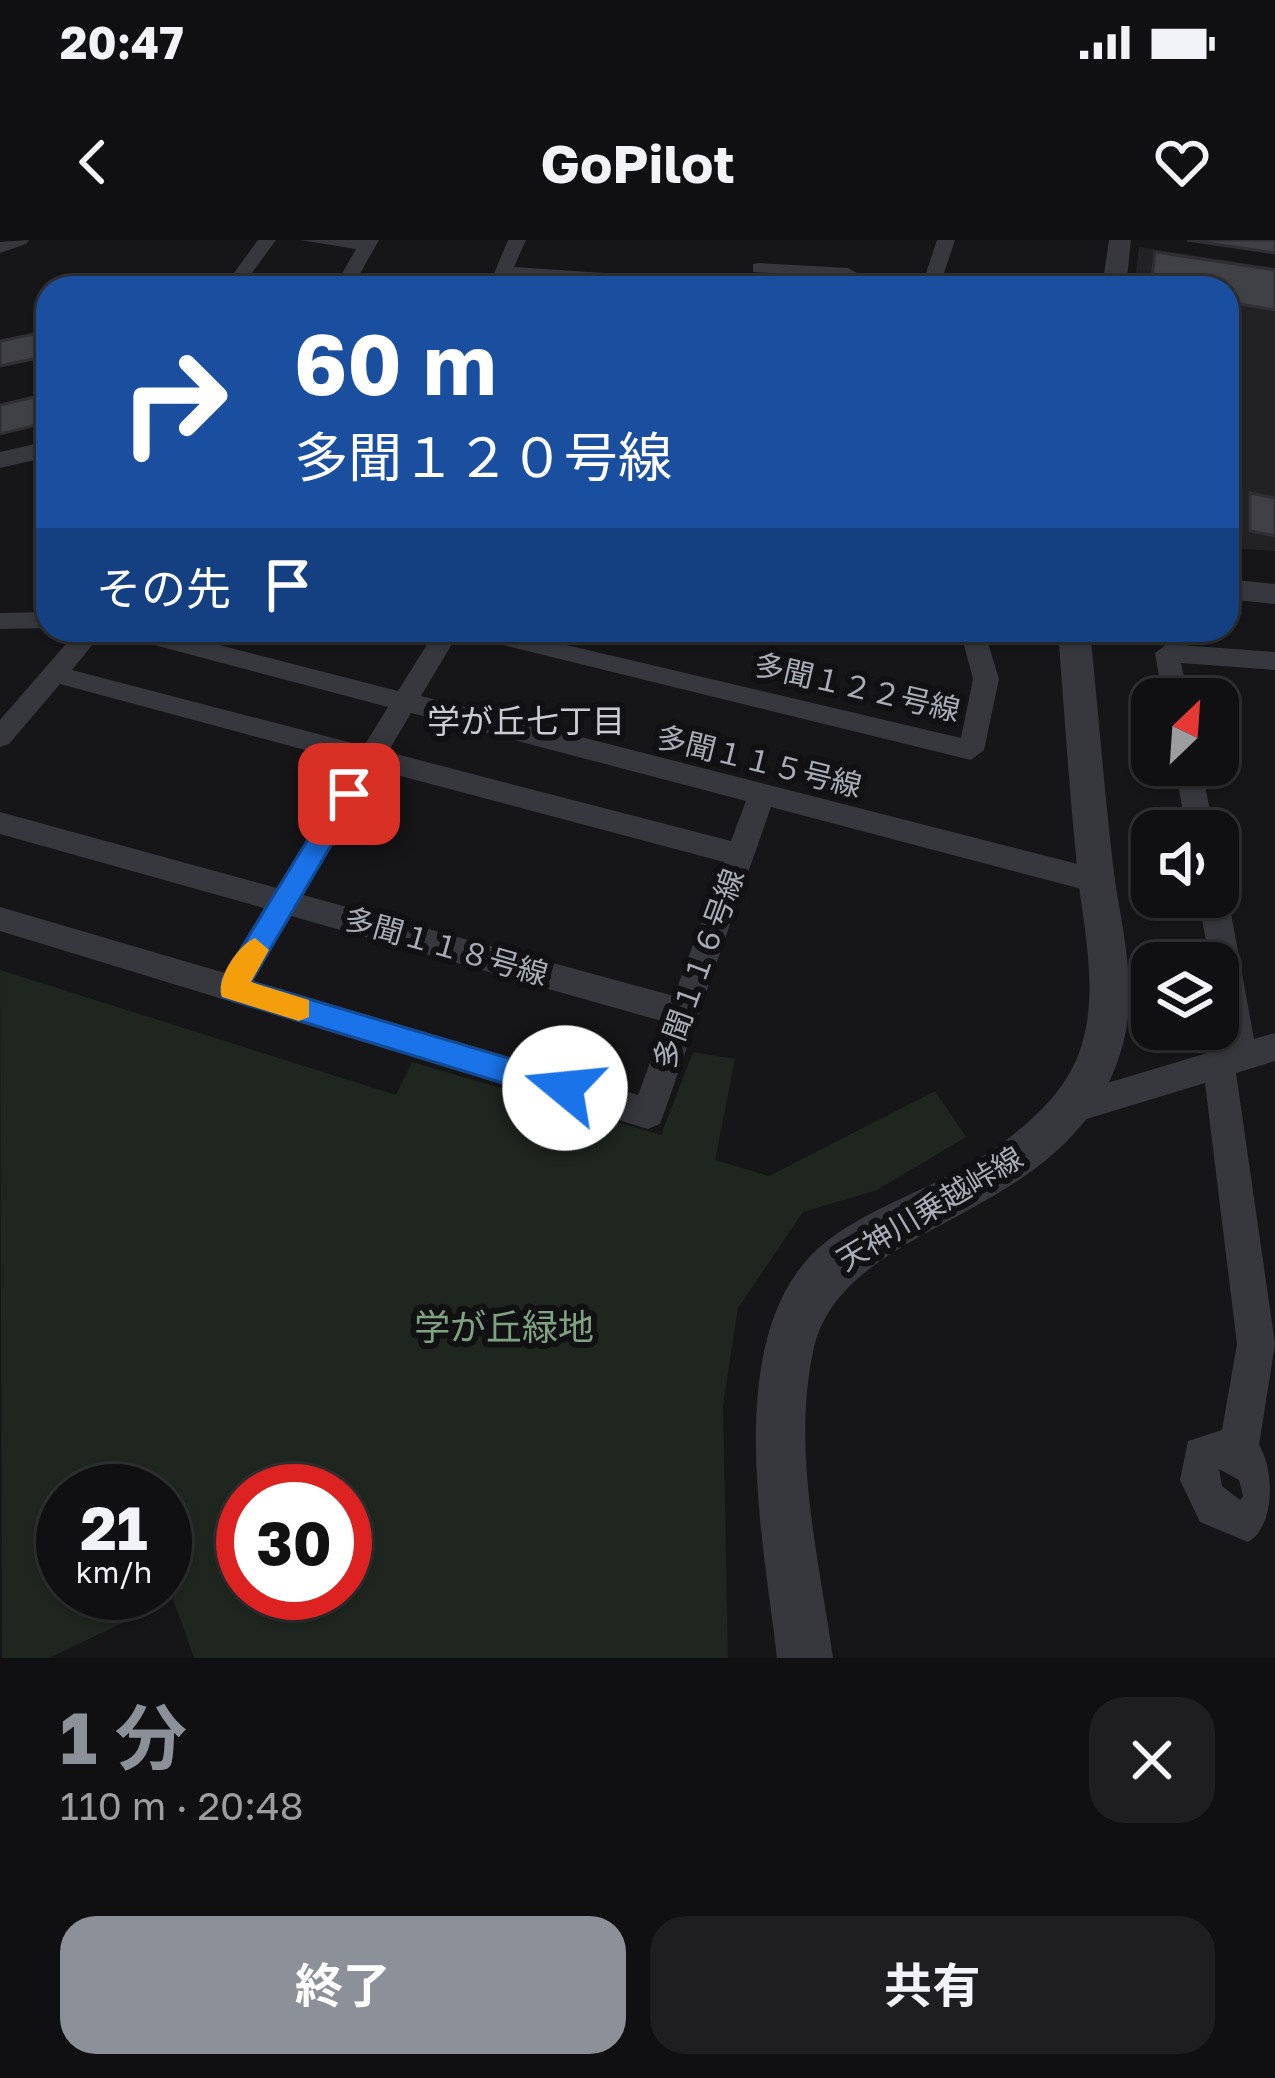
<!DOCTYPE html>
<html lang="ja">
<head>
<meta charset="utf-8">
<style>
	:root { --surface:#101012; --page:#1e1e20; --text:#f1f3f6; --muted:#9c9d9f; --line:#303032; --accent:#8c9099 }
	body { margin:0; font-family:"Golos Text","Noto Sans JP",sans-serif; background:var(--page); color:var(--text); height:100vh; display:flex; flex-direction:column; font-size:45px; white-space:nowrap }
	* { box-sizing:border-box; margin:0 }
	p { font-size:39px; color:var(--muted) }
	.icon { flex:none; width:66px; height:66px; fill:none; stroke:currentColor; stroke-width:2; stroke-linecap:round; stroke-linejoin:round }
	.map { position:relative; height:1418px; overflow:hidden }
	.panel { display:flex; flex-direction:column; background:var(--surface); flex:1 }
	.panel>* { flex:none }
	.guide { position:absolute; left:36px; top:36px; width:1203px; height:366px; border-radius:36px; box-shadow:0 3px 9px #0004,0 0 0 3px var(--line); background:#1a4fa0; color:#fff; overflow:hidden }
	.needle { width:78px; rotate:25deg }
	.fabs { position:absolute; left:1131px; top:438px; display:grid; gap:24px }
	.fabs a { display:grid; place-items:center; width:108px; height:108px; border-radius:24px; background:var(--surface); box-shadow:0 3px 9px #0004,0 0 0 3px var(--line); font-size:60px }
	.speed { position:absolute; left:36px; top:1224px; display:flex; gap:24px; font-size:60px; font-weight:700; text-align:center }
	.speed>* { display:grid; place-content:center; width:156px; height:156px; border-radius:50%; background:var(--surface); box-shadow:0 3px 9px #0004,0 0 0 3px var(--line); line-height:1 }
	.speed small { font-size:30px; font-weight:400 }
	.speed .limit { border:18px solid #d22; background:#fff; color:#111 }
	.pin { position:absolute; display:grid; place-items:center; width:102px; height:102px; color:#fff; margin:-51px; border-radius:24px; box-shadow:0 6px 18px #0006 }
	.me { position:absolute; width:132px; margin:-66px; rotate:287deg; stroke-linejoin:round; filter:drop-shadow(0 0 9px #0008) }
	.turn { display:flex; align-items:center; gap:42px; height:252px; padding:0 60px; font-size:54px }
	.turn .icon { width:156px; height:156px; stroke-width:2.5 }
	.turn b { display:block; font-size:84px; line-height:102px }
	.then { display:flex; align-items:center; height:114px; padding:0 60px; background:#0003; gap:24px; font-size:45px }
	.round { display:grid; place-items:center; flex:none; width:126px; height:126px; border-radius:36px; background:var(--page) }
	.overview { display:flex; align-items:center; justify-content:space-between; height:204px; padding:0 60px }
	h1 { font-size:72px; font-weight:700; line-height:90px; color:var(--accent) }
	.action { display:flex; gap:24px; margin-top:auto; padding:24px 60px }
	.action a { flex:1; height:138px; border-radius:36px; background:var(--accent); color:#fff; font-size:48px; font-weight:700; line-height:138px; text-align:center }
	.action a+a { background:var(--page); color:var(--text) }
	.status { display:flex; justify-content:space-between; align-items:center; height:84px; padding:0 60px; background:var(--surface); direction:ltr }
	.status svg { height:33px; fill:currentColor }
	header { display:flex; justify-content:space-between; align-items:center; height:156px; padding:0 60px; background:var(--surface); font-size:54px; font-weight:700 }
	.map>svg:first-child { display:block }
</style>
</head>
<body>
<div class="status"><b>20:47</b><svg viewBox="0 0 49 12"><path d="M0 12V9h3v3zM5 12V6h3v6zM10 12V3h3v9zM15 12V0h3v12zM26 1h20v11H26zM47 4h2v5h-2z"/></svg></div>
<header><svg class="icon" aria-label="back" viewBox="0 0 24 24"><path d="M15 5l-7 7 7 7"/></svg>GoPilot<svg class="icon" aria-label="heart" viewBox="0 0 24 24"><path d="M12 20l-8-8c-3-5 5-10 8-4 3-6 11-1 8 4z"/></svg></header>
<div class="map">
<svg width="1275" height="1418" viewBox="0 0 1275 1418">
	<rect width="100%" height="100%" fill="#161618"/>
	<polygon fill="#222225" points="1139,7 1275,28 1275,311 1227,308 1227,48 1134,48"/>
	<path fill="#1e261f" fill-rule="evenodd" d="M 0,730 L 396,855 L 412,822 L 661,895 L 693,812 L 735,819 L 715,920 L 769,936 L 935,851 L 966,897 L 877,950 L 803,972 L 738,1068 L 723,1165 L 728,1418 L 194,1418 L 173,1359 L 49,1418 L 2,1418 ZM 63,1251 L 165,1251 L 165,1353 L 63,1353 ZM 243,1251 L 345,1251 L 345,1353 L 243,1353 Z"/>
	<g fill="#404145" stroke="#303034" stroke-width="3">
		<polygon points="1187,0 1275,0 1275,13"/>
		<polygon points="1155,12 1275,30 1275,70 1227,62 1227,48 1151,48"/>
		<polygon points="48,91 48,116 0,126 0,101"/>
		<polygon points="48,154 48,182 0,194 0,165"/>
		<polygon points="1227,247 1241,250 1241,295 1227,292"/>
		<polygon points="1250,253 1275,258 1275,296 1250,291"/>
	</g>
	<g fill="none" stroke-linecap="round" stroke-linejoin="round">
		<polyline stroke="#3d3f44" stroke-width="4.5" stroke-dasharray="4.5 6" stroke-linecap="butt" points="1012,390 1044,397"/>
		<g fill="#37383d" fill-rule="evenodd">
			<polygon points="29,0 26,4 0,13 0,2"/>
			<polygon points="258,0 276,0 241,48 223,48"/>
			<polygon points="300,0 379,0 352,48 334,48 356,9"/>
			<polygon points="508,0 526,0 514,27 756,43 765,48 671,48 510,38 506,48 488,48"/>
			<polygon points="937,0 955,0 939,48 921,48"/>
			<polygon points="759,23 848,28 857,33 848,38 753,32 753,24"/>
			<polygon points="48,372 48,388 0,389 0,373"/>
			<path d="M 78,390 L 104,390 L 72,430 L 364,506 L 388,467 L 128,398 L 116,390 L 161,390 L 398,451 L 436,390 L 503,390 L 961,498 L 973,439 L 960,390 L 984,390 L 999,439 L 984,510 L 971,520 L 458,394 L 421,456 L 1097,629 L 1107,633 L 1111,641 L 1107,649 L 1097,653 L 771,567 L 664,873 L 660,884 L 648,889 L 0,691 L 0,667 L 225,733 L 264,668 L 0,594 L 0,572 L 277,648 L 354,523 L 60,444 L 9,504 L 0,507 L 0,480 ZM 411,473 L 746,561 L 731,601 L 388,512 ZM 378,530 L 724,622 L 674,756 L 303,655 ZM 291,676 L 665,782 L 638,855 L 253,741 Z"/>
			<polygon points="1167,404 1275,412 1275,430 1181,423 1189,459 1163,459 1155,413"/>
			<polygon points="1175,525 1201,525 1214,591 1186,591"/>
			<path d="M 1218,647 L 1228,657 L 1254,799 L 1275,793 L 1275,821 L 1236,833 L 1275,1104 L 1259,1205 C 1275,1230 1275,1287 1248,1302 L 1200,1282 L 1180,1240 L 1188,1201 L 1222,1190 L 1237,1104 L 1205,843 L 1067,885 L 1055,881 L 1051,870 L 1055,859 L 1067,855 L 1224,808 L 1218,723 L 1210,723 L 1198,657 L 1218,657 ZM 1219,1229 L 1239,1240 L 1243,1256 L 1240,1260 L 1222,1246 Z"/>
		</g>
		<g fill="#37383d" fill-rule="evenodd">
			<polygon points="1109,0 1131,0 1126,48 1102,48"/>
			<polygon points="48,201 48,217 0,228 0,212"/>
			<polygon points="1227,339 1275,344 1275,364 1227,359"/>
			<path d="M 1058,390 L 1090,390 C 1098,468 1104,547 1113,625 C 1120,684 1139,745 1123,804 C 1075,986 841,974 813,1112 C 792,1211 819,1319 833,1418 L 777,1418 C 764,1300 717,1086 827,1001 C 875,964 936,948 986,914 C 1025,888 1067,853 1081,807 C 1100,748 1082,685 1077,626 C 1069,548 1064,469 1058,390 Z"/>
		</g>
	</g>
	<polygon fill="#1a73e8" stroke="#114b97" stroke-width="3" points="349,544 361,554 251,742 565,835 575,839 579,848 575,858 565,862 222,757 222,740 340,547"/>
	<path fill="#f59e0b" d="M 255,698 L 269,710 L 251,742 L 309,760 L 309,777 L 299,781 L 222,757 C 215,740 238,705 255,698 Z"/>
	<g text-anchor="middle" stroke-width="12" stroke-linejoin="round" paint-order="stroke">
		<g font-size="30" fill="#a8adb8" stroke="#111113">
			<text transform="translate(857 448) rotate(13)" y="10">多聞１２２号線</text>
			<text transform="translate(759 522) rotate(14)" y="10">多聞１１５号線</text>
			<text transform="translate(446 707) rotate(16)" y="10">多聞１１８号線</text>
			<text transform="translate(699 729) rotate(-70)" y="10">多聞１１６号線</text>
			<text transform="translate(930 969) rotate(-31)" y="10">天神川乗越峠線</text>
		</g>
		<g font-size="33" fill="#c9ccd4" stroke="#111113">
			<text x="526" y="493">学が丘七丁目</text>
		</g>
		<g font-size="36" fill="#7fa381" stroke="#111113">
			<text x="504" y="1100">学が丘緑地</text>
		</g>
	</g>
</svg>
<div class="fabs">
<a><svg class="needle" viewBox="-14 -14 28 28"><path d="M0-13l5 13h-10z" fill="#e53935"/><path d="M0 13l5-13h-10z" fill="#9c9d9f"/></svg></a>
<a><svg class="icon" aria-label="sound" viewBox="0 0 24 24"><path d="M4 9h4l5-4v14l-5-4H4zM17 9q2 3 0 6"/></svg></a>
<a><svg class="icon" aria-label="layers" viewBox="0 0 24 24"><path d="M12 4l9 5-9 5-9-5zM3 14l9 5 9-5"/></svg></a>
</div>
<div class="speed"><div>21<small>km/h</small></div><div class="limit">30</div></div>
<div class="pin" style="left:349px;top:554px;background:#d93025"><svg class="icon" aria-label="arrive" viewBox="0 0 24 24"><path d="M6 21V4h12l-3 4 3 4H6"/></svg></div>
<svg class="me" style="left:565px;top:848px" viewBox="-20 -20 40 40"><circle r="19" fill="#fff"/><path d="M0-13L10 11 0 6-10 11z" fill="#1a73e8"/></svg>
<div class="guide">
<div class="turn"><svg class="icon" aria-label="right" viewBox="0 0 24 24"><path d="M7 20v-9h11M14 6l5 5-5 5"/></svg><div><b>60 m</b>多聞１２０号線</div></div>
<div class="then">その先<svg class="icon" aria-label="arrive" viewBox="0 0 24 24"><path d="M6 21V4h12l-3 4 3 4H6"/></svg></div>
</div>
</div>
<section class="panel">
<div class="overview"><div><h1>1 分</h1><p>110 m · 20:48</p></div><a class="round"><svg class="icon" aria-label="close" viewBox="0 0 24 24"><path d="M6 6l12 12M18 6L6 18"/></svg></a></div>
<div class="action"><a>終了</a><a>共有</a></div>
</section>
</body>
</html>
